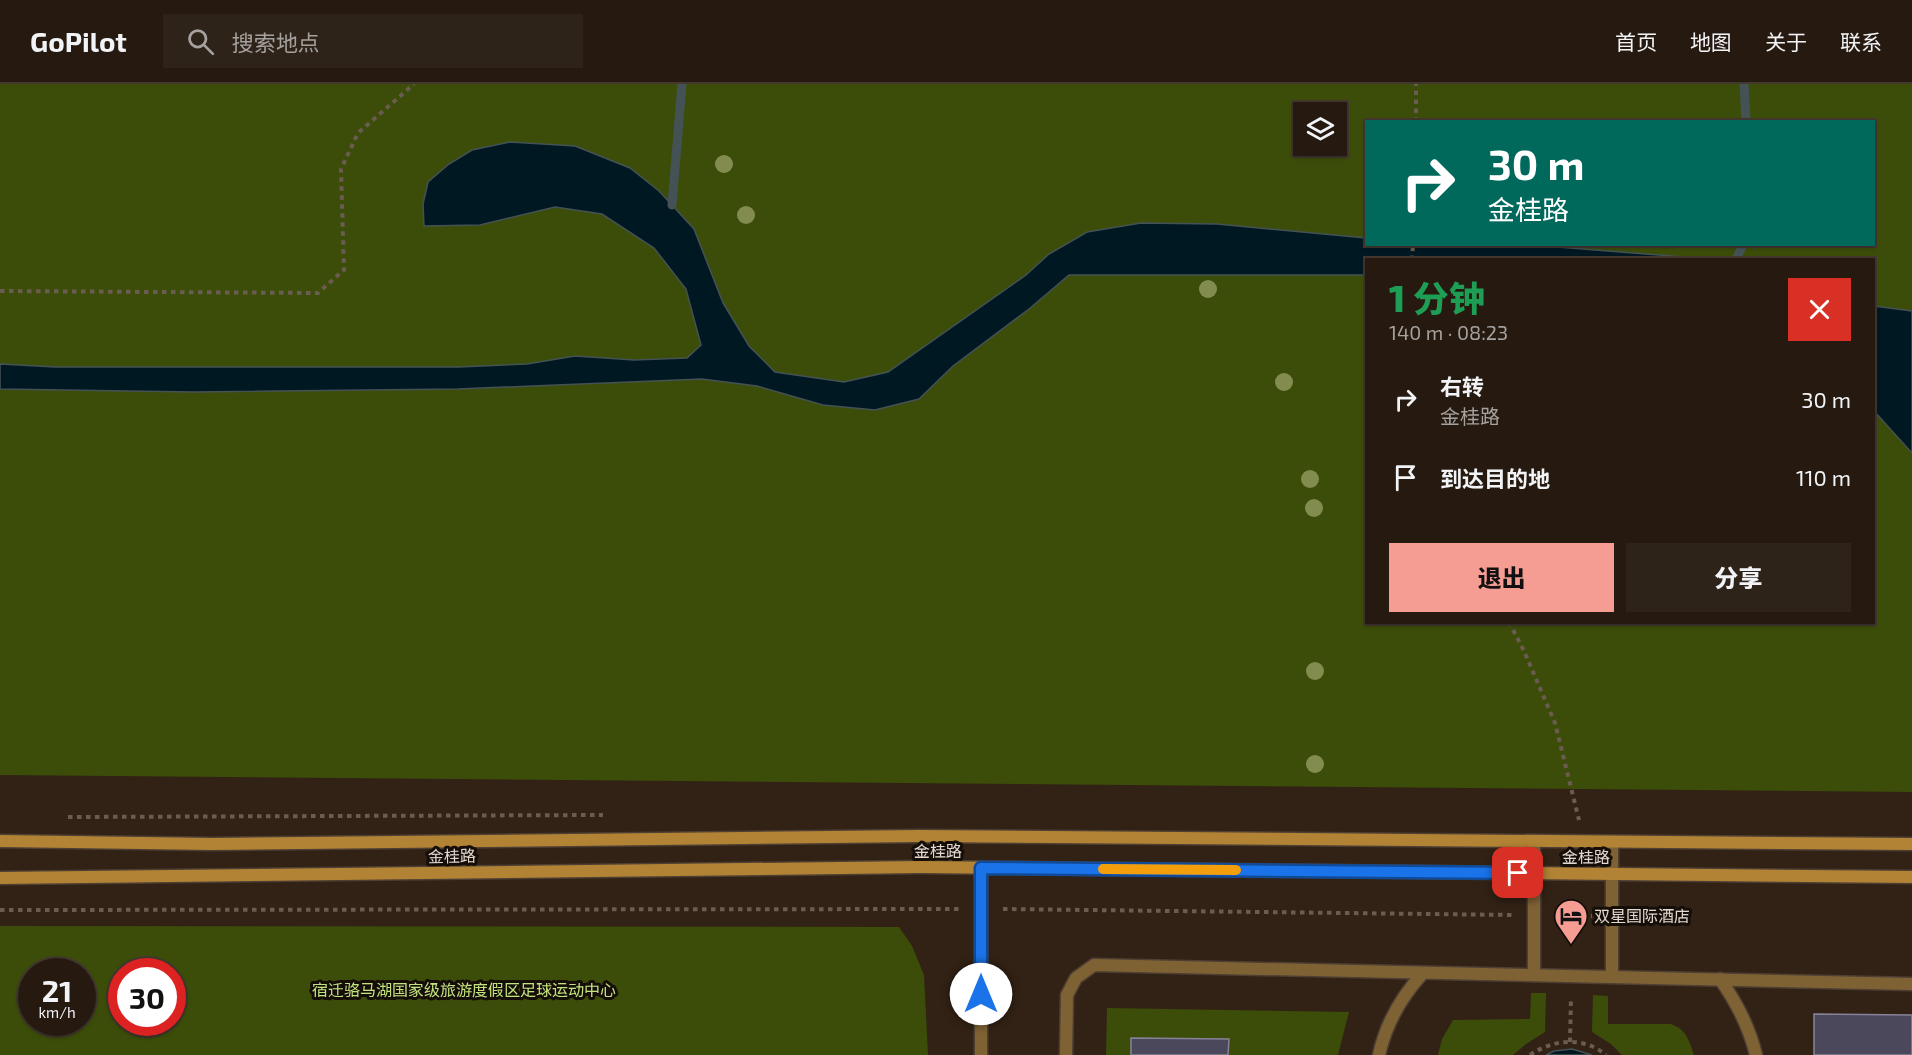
<!DOCTYPE html>
<html lang="zh">
<head>
<meta charset="utf-8">
<style>
	:root { --surface:#261a10; --page:#2e2319; --text:#f1f3f6; --muted:#a4a19f; --line:#423830; --accent:#f59c93 }
	body { margin:0; font-family:"Exo 2","Noto Sans SC",sans-serif; background:var(--page); color:var(--text); height:100vh; display:flex; flex-direction:column; font-size:22px; white-space:nowrap }
	* { box-sizing:border-box; margin:0 }
	p { font-size:20px; color:var(--muted) }
	.icon { flex:none; width:33px; height:33px; fill:none; stroke:currentColor; stroke-width:2; stroke-linecap:round; stroke-linejoin:round }
	.map { position:relative; flex:1; overflow:hidden }
	.drawer { position:absolute; left:1365px; top:174px; width:510px; height:366px; display:flex; flex-direction:column; background:var(--surface); border-radius:0px; box-shadow:0 2px 4px #0004,0 0 0 2px var(--line) }
	.drawer>* { flex:none }
	.banner { position:absolute; left:1365px; top:36px; width:510px; height:126px; border-radius:0px; box-shadow:0 2px 4px #0004,0 0 0 2px var(--line); background:#00695c; color:#fff; overflow:hidden }
	.tools { position:absolute; left:1293px; top:18px; display:grid; gap:12px }
	.tools a { display:grid; place-items:center; width:54px; height:54px; border-radius:0px; background:var(--surface); box-shadow:0 2px 4px #0004,0 0 0 2px var(--line); font-size:30px }
	.speed { position:absolute; left:18px; top:874px; display:flex; gap:12px; font-size:30px; font-weight:700; text-align:center }
	.speed>* { display:grid; place-content:center; width:78px; height:78px; border-radius:50%; background:var(--surface); box-shadow:0 2px 4px #0004,0 0 0 2px var(--line); line-height:1 }
	.speed small { font-size:15px; font-weight:400 }
	.speed .limit { border:9px solid #d22; background:#fff; color:#111 }
	.pin { position:absolute; display:grid; place-items:center; width:51px; height:51px; color:#fff; margin:-26px; border-radius:12px; box-shadow:0 3px 9px #0006 }
	.me { position:absolute; width:66px; margin:-33px; rotate:0deg; stroke-linejoin:round; filter:drop-shadow(0 0 4px #0008) }
	.turn { display:flex; align-items:center; gap:21px; height:126px; padding:0 24px; font-size:27px }
	.turn .icon { width:78px; height:78px; stroke-width:2.5 }
	.turn b { display:block; font-size:42px; line-height:51px }
	.round { display:grid; place-items:center; flex:none; width:63px; height:63px; border-radius:0px; background:var(--page) }
	.summary { display:flex; align-items:center; justify-content:space-between; height:102px; padding:0 24px }
	h1 { font-size:36px; font-weight:800; line-height:45px; color:#1e9e55 }
	.button { display:flex; gap:12px; margin-top:auto; padding:12px 24px }
	.button a { flex:1; height:69px; border-radius:0px; background:var(--accent); color:#111; font-size:24px; font-weight:800; line-height:69px; text-align:center }
	.button a+a { background:var(--page); color:var(--text) }
	ul { padding:0; list-style:none }
	li { display:flex; align-items:center; gap:18px; height:78px; padding:0 24px }
	li div { flex:1 }
	li b { display:block; font-size:22px }
	li em { font-style:normal }
	header { display:flex; align-items:center; gap:36px; box-sizing:border-box; height:84px; padding:0 30px; background:var(--surface); border-bottom:2px solid var(--line) }
	header strong { font-size:28px }
	nav { display:flex; gap:33px; margin-inline-start:auto; font-size:21px }
	.search { width:420px; height:54px; background:var(--page); display:flex; align-items:center; gap:15px; box-sizing:border-box; padding:0 21px; border-radius:0px; color:var(--muted); font-size:22px }
	.map>svg:first-child { display:block }
</style>
</head>
<body>
<header>
<strong>GoPilot</strong>
<div class="search"><svg class="icon" aria-label="search" viewBox="0 0 24 24"><circle cx="10" cy="10" r="6"/><path d="M15 15l6 6"/></svg>搜索地点</div>
<nav><a>首页</a><a>地图</a><a>关于</a><a>联系</a></nav>
</header>
<div class="map">
<svg width="1912" height="971" viewBox="0 0 1912 971">
	<rect width="100%" height="100%" fill="#322215"/>
	<g fill="#3c4d09" fill-rule="evenodd">
		<path d="M 0,0 L 1912,0 L 1912,708 L 0,691 ZM 1304,28 L 1336,28 L 1336,62 L 1304,62 ZM 1366,38 L 1874,38 L 1874,160 L 1366,160 ZM 1366,176 L 1874,176 L 1874,538 L 1366,538 Z"/>
		<path d="M 0,842 L 899,843 L 912,862 L 924,891 L 928,971 L 0,971 ZM 32,888 L 82,888 L 82,939 L 32,939 ZM 122,888 L 172,888 L 172,939 L 122,939 Z"/>
		<polygon points="1531,909 1546,909 1545,948 1526,960 1513,971 1438,971 1442,955 1453,936 1530,935"/>
		<path d="M 1593,911 L 1608,912 L 1608,940 L 1670,940 C 1686,944 1689,957 1694,971 L 1622,971 L 1611,960 L 1592,948 Z"/>
		<polygon points="1107,924 1349,928 1338,971 1106,971"/>
	</g>
	<g fill="#001822" stroke="#445256" stroke-width="1.5">
		<polygon points="510,58 575,62 630,84 659,107 694,145 723,219 749,262 775,288 844,298 888,288 1026,191 1049,170 1087,148 1141,139 1217,140 1366,154 1366,160 1532,161 1709,175 1366,176 1366,191 1069,191 1029,225 953,282 919,315 875,326 823,321 757,302 702,295 458,305 194,308 0,305 0,280 55,283 459,283 527,280 575,272 634,276 687,274 701,261 686,205 654,164 602,130 555,123 480,141 424,142 423,120 428,98 449,80 472,66"/>
		<polygon points="1874,222 1912,227 1912,369 1874,327"/>
		<polygon points="1572,965 1592,971 1546,971 1554,967"/>
	</g>
	<g fill="none" stroke-linecap="round" stroke-linejoin="round">
		<g stroke="#445256" stroke-width="9">
			<polyline points="1744,0 1746,38"/>
			<polyline points="672,121 682,0"/>
			<polyline points="1736,176 1743,160"/>
		</g>
	</g>
	<g fill="#4c485c" stroke="#878298" stroke-width="1.5">
		<polygon points="1814,930 1912,931 1912,971 1814,971"/>
		<polygon points="1131,954 1229,955 1228,971 1131,971"/>
	</g>
	<g fill="none" stroke-linecap="round" stroke-linejoin="round">
		<defs>
			<g id="lane">
				<polyline points="1612,758 1612,893"/>
				<polyline points="1534,891 1534,757"/>
				<path d="M 1720,895 C 1737,919 1749,942 1756,971"/>
				<polyline points="1066,971 1067,911 1076,894 1094,881 1912,900"/>
				<path d="M 1379,971 C 1386,939 1401,913 1423,889"/>
			</g>
			<polyline id="street" points="981,784 981,971"/>
			<g id="secondary">
				<polyline points="0,757 213,760 920,752 1912,760"/>
				<polyline points="0,794 921,783 1912,793"/>
			</g>
		</defs>
		<use href="#lane" stroke="#4e3f33" stroke-width="15"/>
		<use href="#street" stroke="#4e3f33" stroke-width="15"/>
		<use href="#secondary" stroke="#4e3f33" stroke-width="15"/>
		<g stroke="#6b5c51" stroke-width="4" stroke-dasharray="4.5 4.5" stroke-linecap="butt">
			<polyline points="1416,38 1416,0"/>
			<polyline points="1412,176 1413,160"/>
			<polyline points="0,207 318,209 344,186 341,85 358,49 414,0"/>
			<polyline points="1509,538 1524,567 1555,639 1579,736"/>
			<polyline points="68,733 603,731"/>
			<polyline points="1003,825 1514,831"/>
			<polyline points="0,826 959,825"/>
			<polyline points="1555,832 1592,832"/>
			<polyline points="1633,832 1643,832"/>
			<polyline points="1570,958 1571,913"/>
			<path d="M 1530,971 C 1554,955 1583,952 1606,971"/>
		</g>
		<use href="#lane" stroke="#7f6234" stroke-width="12"/>
		<use href="#street" stroke="#7f6234" stroke-width="12"/>
		<use href="#secondary" stroke="#b28334" stroke-width="12"/>
	</g>
	<g fill="#828c4f">
		<circle cx="724" cy="80" r="9"/>
		<circle cx="746" cy="131" r="9"/>
		<circle cx="1208" cy="205" r="9"/>
		<circle cx="1284" cy="298" r="9"/>
		<circle cx="1310" cy="395" r="9"/>
		<circle cx="1314" cy="424" r="9"/>
		<circle cx="1315" cy="587" r="9"/>
		<circle cx="1315" cy="680" r="9"/>
	</g>
	<g fill="none" stroke-linecap="round" stroke-linejoin="round">
		<defs>
			<polyline id="route" points="981,910 981,784 1518,789"/>
		</defs>
		<use href="#route" stroke="#114b97" stroke-width="15"/>
		<use href="#route" stroke="#1a73e8" stroke-width="10"/>
		<polyline stroke="#f59e0b" stroke-width="10" points="1103,785 1236,786"/>
	</g>
	<defs>
		<symbol id="hotel-pin" viewBox="-11 -11 22 30"><path d="M0 17L-7.5 6A9.5 9.5 0 1 1 7.5 6Z" fill="#f59c93" stroke="#140d08"/><path d="M-6-4.5h1.5V1H6V5H4.5V3h-9V5H-6ZM-4 0a1.8 1.8 0 1 1 3.6 0ZM.5 0V-2.5h3Q6-2.5 6 0Z" fill="#111"/></symbol>
	</defs>
	<g fill-rule="evenodd">
		<use href="#hotel-pin" x="1552" y="813" width="38" height="52"/>
	</g>
	<g text-anchor="middle" stroke-width="6" stroke-linejoin="round" paint-order="stroke">
		<g font-size="16" fill="#e4d9d0" stroke="#140d08">
			<text x="938" y="773">金桂路</text>
			<text transform="translate(452 772) rotate(-1)" y="6">金桂路</text>
			<text x="1586" y="779">金桂路</text>
		</g>
		<g font-size="16" fill="#e4d9d0" stroke="#140d08" text-anchor="start">
			<text x="1594" y="838">双星国际酒店</text>
		</g>
		<g font-size="16" fill="#c3e37e" stroke="#140d08">
			<text x="464" y="912">宿迁骆马湖国家级旅游度假区足球运动中心</text>
		</g>
	</g>
</svg>
<div class="tools">
<a><svg class="icon" aria-label="layers" viewBox="0 0 24 24"><path d="M12 4l9 5-9 5-9-5zM3 14l9 5 9-5"/></svg></a>
</div>
<div class="speed"><div>21<small>km/h</small></div><div class="limit">30</div></div>
<div class="pin" style="left:1518px;top:789px;background:#d93025"><svg class="icon" aria-label="arrive" viewBox="0 0 24 24"><path d="M6 21V4h12l-3 4 3 4H6"/></svg></div>
<svg class="me" style="left:981px;top:910px" viewBox="-20 -20 40 40"><circle r="19" fill="#fff"/><path d="M0-13L10 11 0 6-10 11z" fill="#1a73e8"/></svg>
<div class="banner">
<div class="turn"><svg class="icon" aria-label="right" viewBox="0 0 24 24"><path d="M7 20v-9h11M14 6l5 5-5 5"/></svg><div><b>30 m</b>金桂路</div></div>
</div>
<section class="drawer">
<div class="summary"><div><h1>1 分钟</h1><p>140 m · 08:23</p></div><a class="round" style="background:#d93025;color:#fff"><svg class="icon" aria-label="close" viewBox="0 0 24 24"><path d="M6 6l12 12M18 6L6 18"/></svg></a></div>
<ul>
<li><svg class="icon" aria-label="right" viewBox="0 0 24 24"><path d="M7 20v-9h11M14 6l5 5-5 5"/></svg><div><b>右转</b><p>金桂路</p></div><em>30 m</em></li>
<li><svg class="icon" aria-label="arrive" viewBox="0 0 24 24"><path d="M6 21V4h12l-3 4 3 4H6"/></svg><div><b>到达目的地</b></div><em>110 m</em></li>
</ul>
<div class="button"><a>退出</a><a>分享</a></div>
</section>
</div>
</body>
</html>
